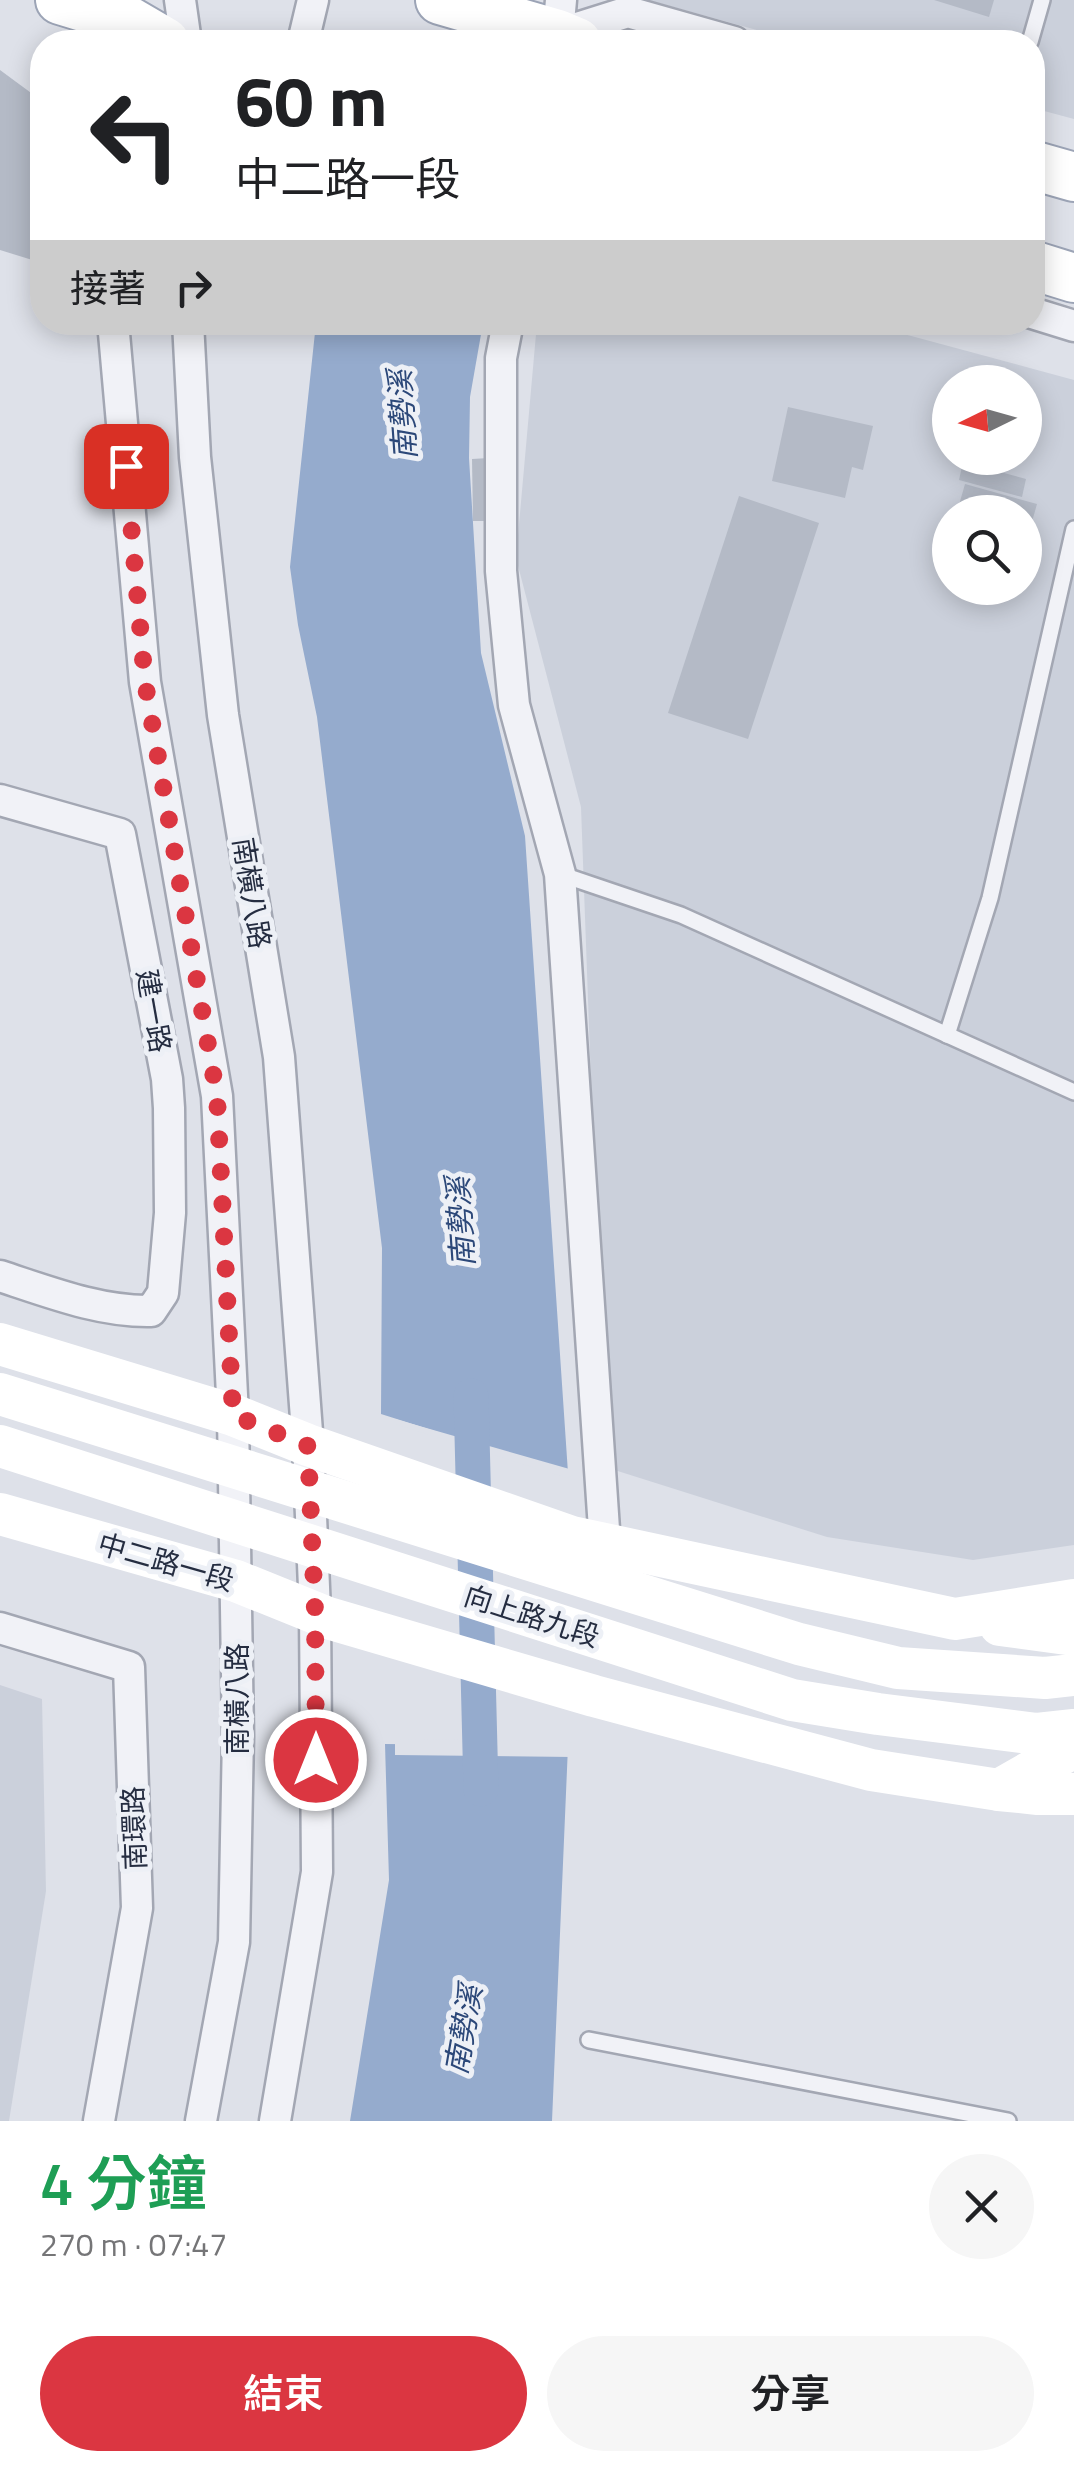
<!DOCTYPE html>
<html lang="zh-TW">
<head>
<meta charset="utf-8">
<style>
	:root { --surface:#fff; --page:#f6f6f6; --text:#202124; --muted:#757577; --accent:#db3641 }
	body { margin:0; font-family:"Titillium Web","Noto Sans TC",sans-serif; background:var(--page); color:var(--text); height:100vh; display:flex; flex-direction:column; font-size:38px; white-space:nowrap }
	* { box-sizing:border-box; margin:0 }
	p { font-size:32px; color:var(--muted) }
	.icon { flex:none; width:55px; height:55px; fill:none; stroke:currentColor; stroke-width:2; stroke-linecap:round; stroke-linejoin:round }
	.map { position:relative; height:2121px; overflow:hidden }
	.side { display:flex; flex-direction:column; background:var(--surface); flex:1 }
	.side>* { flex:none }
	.hud { position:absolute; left:30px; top:30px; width:1015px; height:305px; border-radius:40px; box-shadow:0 5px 25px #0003; background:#fff; color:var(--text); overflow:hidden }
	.needle { width:65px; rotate:265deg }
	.tools { position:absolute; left:932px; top:365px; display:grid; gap:20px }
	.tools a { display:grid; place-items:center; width:110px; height:110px; border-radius:50%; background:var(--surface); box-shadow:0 5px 25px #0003; font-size:50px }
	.pin { position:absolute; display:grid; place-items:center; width:85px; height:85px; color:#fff; margin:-42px; border-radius:20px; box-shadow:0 5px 15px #0006 }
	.me { position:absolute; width:110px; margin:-55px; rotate:0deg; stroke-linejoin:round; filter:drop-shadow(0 0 8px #0008) }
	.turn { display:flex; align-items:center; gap:35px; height:210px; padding:0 40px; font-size:45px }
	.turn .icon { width:130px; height:130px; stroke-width:2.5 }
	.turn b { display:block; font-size:70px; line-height:85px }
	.then { display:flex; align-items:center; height:95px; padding:0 40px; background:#0003; gap:20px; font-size:38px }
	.round { display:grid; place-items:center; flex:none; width:105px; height:105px; border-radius:52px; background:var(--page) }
	.overview { display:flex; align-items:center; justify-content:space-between; height:170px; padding:0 40px }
	h1 { font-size:60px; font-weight:600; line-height:75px; color:#1e9e55 }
	.primary-button { display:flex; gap:20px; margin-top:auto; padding:20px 40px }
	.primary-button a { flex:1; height:115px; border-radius:60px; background:var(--accent); color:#fff; font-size:40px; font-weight:600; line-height:115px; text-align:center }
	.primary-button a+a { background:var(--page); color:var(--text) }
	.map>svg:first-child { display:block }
</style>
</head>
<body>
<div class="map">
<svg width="1074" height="2121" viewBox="0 0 1074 2121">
	<rect width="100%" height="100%" fill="#dee1e9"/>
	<g fill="#cbd0db" fill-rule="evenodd">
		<polygon points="648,0 1074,0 1074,119 1033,108 1032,42 800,42"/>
		<path d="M 537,323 L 863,323 L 1074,380 L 1074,1545 L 973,1560 L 827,1537 L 605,1467 L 581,807 L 516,558 ZM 950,382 L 1025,382 L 1025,458 L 950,458 ZM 950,512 L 1025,512 L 1025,588 L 950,588 Z"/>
		<polygon points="0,1685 42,1699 46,1891 9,2121 0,2121"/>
	</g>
	<g fill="#95abcd">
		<polygon points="316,323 483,323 470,397 469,458 481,653 525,836 568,1473 381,1414 382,1248 317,717 298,625 290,567"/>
		<polygon points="385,1744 568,1746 552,2121 350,2121 389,1880"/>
	</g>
	<g fill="#dee1e9">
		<polygon points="365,0 533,0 528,42 353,42"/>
		<polygon points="395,1419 573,1470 573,1475 567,1478 395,1424"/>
		<polygon points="395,1739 569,1741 573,1744 573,1757 395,1755"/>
	</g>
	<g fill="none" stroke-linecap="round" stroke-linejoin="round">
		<polyline stroke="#95abcd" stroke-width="35" points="471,1396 481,1789"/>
	</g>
	<g fill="#b4bac6">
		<polygon points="934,0 994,0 989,17"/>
		<polygon points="0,70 42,101 42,263 0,250"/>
		<polygon points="788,407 873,426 863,470 852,467 845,498 772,481"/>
		<polygon points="489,458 490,521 473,521 472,459"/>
		<polygon points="963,462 1026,479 1022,497 959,480"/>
		<polygon points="965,484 1037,504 1026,543 1025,512 957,512"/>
		<polygon points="739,496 819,523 748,739 668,713"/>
	</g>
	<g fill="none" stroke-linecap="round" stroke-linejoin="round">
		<defs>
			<g id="lane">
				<polyline points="1030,42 1042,0"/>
				<polyline points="560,874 681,915 1074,1092"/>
				<polyline points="947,1035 990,898 1074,529"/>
				<polyline points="589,2040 1008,2121"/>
			</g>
			<g id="street">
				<polyline points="180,0 186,42"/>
				<polyline points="561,0 558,34 628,12 734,42"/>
				<polyline points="303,42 313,0"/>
				<polyline points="1032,313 1074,326"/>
				<polyline points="113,322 145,682 217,1096 233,1415 238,1736 234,1942 201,2121"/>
				<polyline points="188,322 195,457 223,715 279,1057 308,1445 315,1611 317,1872 275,2121"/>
				<polyline points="508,322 501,358 501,571 514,705 560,874 605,1544"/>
				<path d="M 0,800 L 120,834 L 167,1079 L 169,1108 L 170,1213 L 163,1293 L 151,1311 C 100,1312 49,1292 0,1276"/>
				<polyline points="0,1628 129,1667 137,1908 99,2121"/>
			</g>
			<g id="primary">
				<polyline points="60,0 129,21 165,42"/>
				<polyline points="440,0 558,34 577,42"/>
				<polyline points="1032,165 1074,177"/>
				<polyline points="1032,265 1074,278"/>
			</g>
		</defs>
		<use href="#lane" stroke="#a3a7b3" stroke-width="20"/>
		<use href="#street" stroke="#a3a7b3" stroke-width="35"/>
		<use href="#primary" stroke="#9ca4b6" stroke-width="52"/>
		<use href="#lane" stroke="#f1f2f7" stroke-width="15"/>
		<use href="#street" stroke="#f1f2f7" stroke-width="30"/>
		<g stroke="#fff" stroke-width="42">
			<polyline points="0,1344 233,1415 308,1445 572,1537 955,1619 1074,1600"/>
			<polyline points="0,1514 236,1581 328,1618 594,1696 871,1770 999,1790 1038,1794 1074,1794"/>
			<polyline points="1000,1625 1074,1635"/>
			<polyline points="999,1790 1074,1747"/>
		</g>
		<use href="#primary" stroke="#fff" stroke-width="48"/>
		<g stroke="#fff" stroke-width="42">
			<polyline points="0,1394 799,1644 898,1668 1045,1678 1074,1675"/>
			<polyline points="0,1446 792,1700 878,1714 1037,1734 1074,1730"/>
		</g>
	</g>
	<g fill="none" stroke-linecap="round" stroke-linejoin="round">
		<polyline stroke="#db3641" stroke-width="18" stroke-dasharray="0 32.4" points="126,466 145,682 217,1096 233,1415 308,1446 315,1611 316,1760"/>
	</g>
	<g text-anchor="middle" stroke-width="10" stroke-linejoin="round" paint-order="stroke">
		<g font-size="28" fill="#252d41" stroke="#edf0f6">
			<text transform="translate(252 893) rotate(81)" y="10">南橫八路</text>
			<text transform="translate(154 1011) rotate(80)" y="10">建一路</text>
			<text transform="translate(166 1562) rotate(16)" y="10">中二路一段</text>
			<text transform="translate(532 1616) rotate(18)" y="10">向上路九段</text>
			<text transform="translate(237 1699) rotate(-90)" y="10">南橫八路</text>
			<text transform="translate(134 1828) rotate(-92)" y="10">南環路</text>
		</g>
		<g font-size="30" font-style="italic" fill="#2c4879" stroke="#edf0f6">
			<text transform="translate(403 415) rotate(-94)" y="10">南勢溪</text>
			<text transform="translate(461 1222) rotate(-94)" y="10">南勢溪</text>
			<text transform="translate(464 2030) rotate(-80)" y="10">南勢溪</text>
		</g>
	</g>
</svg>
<div class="tools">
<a><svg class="needle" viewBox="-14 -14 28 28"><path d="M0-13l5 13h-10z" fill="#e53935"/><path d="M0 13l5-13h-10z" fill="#757577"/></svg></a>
<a><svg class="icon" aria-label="search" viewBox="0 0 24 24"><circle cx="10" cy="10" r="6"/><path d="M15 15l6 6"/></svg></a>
</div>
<div class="pin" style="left:126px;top:466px;background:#d93025"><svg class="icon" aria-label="arrive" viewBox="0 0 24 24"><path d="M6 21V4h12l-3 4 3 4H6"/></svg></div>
<svg class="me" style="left:316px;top:1760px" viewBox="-20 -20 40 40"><circle r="17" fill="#db3641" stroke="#fff" stroke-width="3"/><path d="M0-11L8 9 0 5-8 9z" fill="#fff"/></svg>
<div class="hud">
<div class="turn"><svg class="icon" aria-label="left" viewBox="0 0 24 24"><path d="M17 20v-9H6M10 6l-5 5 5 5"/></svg><div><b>60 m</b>中二路一段</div></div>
<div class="then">接著<svg class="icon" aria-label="right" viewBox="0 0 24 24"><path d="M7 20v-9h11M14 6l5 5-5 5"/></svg></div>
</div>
</div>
<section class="side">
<div class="overview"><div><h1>4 分鐘</h1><p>270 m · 07:47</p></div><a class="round"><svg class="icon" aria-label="close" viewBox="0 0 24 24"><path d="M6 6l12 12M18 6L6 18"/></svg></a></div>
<div class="primary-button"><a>結束</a><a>分享</a></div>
</section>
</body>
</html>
